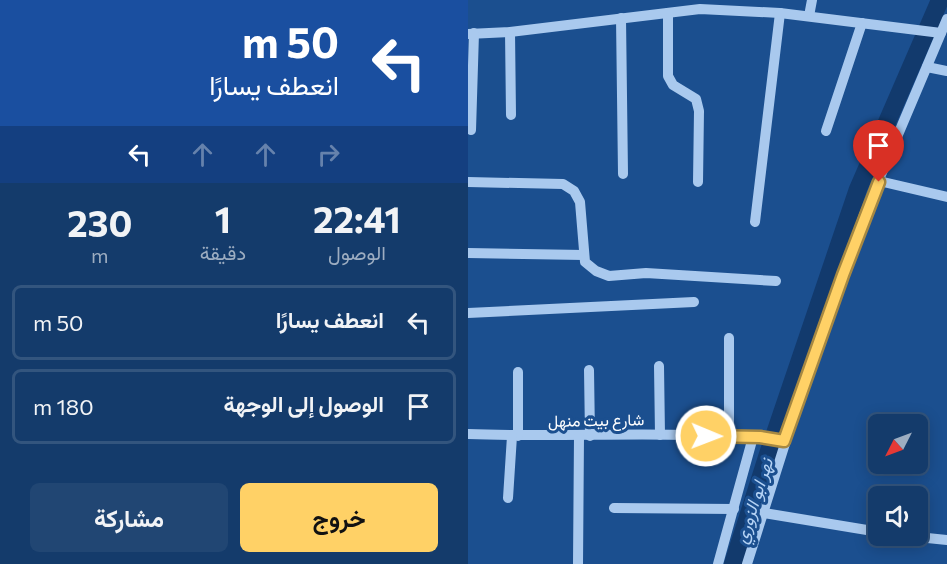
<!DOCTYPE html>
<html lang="ar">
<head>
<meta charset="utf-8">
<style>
	:root { --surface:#143b6b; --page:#214673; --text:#f1f3f6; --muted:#9dadc1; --line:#33557e; --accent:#ffd166 }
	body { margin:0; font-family:Commissioner,Vazirmatn,sans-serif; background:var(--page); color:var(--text); direction:rtl; height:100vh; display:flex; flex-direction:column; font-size:22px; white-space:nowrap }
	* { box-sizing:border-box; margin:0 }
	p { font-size:20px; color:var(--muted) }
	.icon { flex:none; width:33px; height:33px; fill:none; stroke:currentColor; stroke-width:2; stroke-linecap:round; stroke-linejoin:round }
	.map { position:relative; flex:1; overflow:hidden; direction:ltr }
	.sheet { display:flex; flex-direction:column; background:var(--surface); width:468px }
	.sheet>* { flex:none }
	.hud { background:#1a4fa0; color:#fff; overflow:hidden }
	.needle { width:39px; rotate:228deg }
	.buttons { position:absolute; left:400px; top:414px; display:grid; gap:12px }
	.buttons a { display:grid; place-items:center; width:60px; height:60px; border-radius:9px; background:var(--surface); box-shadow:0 3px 15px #0003,0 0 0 2px var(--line); font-size:30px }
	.pin { position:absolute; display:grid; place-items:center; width:51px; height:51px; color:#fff; margin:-62px -26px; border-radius:50% 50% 50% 0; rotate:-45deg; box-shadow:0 0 6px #0007 }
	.pin .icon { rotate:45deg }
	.me { position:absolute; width:66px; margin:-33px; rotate:91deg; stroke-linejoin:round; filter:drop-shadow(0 0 4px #0008) }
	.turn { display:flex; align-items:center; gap:21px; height:126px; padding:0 30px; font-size:27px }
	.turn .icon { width:78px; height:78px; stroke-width:2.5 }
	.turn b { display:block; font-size:42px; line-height:51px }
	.lanes { display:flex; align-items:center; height:57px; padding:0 30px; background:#0003; justify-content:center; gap:30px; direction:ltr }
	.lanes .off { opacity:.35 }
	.eta { display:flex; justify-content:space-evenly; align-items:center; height:102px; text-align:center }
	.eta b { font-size:36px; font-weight:700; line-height:42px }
	.action { display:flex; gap:12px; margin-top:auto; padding:12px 30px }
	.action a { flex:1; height:69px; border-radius:9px; background:var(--accent); color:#111; font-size:24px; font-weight:700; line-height:69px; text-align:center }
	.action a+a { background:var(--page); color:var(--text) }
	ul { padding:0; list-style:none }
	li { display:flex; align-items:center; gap:18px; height:75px; margin:0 12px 9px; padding:0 18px; border:3px solid var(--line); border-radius:9px }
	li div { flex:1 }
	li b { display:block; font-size:22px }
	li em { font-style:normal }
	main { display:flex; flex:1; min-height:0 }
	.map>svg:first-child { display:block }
</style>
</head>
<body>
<main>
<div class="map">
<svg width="479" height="564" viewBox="0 0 479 564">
	<rect width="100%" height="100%" fill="#1b4f8f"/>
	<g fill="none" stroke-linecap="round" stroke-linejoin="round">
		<polyline stroke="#123a6d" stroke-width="18" points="265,564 300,454 390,189 472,0"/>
		<g stroke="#a9c9ee" stroke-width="10">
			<polyline points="200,13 200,76 205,85 228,99 231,111 230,182"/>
			<polyline points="341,16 344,0"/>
			<polyline points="153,18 155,174"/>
			<polyline points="42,32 43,115"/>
			<polyline points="0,34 42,32 232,9 312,13 473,33"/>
			<polyline points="459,67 479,71"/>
			<polyline points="3,130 6,33"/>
			<polyline points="358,131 394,23"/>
			<polyline points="411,181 479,197"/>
			<polyline points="0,182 95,184 106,191 112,202 117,262 128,271 141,276 178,273 308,281"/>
			<polyline points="287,222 312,13"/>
			<polyline points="0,253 116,255"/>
			<polyline points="0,313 226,302"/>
			<polyline points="191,366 192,435"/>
			<polyline points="121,370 122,436"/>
			<path d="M 0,434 C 75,437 150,433 224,435 C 255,436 286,435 316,441"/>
			<polyline points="50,436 50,372"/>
			<polyline points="261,436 261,338"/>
			<polyline points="40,498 44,436"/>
			<polyline points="146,508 266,509"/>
			<polyline points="296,513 411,532"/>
			<polyline points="440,536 479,540"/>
			<polyline points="110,564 111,436"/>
			<polyline points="250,564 285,437"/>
			<polyline points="279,564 339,374 396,215 479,19"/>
		</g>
	</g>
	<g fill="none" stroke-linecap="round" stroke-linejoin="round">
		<defs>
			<polyline id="route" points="238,436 292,437 316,441 375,275 411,182"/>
		</defs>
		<use href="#route" stroke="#a68842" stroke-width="15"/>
		<use href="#route" stroke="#ffd166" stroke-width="10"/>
	</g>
	<g text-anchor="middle" stroke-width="6" stroke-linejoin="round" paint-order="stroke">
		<g font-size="16" fill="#fff" stroke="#1b4f8f">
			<text transform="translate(128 420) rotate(-1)" y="6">شارع بيت منهل</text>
		</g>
		<g font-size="18" font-style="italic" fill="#b5d3f5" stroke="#1b4f8f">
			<text transform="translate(286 501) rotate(-72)" y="6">نهر ابو الزوري</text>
		</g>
	</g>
</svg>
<div class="buttons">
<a><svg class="needle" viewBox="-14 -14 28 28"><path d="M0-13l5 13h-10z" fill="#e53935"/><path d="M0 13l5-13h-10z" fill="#9dadc1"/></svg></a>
<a><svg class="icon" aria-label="sound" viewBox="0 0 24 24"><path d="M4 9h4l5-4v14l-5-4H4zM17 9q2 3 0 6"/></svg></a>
</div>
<div class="pin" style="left:411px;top:182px;background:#d93025"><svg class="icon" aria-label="arrive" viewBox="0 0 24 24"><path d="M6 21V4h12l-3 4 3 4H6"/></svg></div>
<svg class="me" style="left:238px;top:436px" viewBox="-20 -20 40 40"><circle r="17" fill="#ffd166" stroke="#fff" stroke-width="3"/><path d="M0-11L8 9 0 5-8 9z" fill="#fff"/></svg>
</div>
<section class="sheet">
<div class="hud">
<div class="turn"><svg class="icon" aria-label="left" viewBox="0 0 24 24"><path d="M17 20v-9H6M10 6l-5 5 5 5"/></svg><div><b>50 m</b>انعطف يسارًا</div></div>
<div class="lanes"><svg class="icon" aria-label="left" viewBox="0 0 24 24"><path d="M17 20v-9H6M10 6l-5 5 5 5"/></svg><svg class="icon off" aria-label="ahead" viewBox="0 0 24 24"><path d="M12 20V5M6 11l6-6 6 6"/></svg><svg class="icon off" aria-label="ahead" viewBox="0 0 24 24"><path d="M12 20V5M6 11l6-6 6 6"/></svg><svg class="icon off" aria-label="right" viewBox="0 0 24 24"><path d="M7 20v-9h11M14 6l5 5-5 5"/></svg></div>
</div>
<div class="eta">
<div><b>22:41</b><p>الوصول</p></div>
<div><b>1</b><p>دقيقة</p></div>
<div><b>230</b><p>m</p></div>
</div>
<ul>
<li><svg class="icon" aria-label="left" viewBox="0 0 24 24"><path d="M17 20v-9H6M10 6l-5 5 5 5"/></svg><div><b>انعطف يسارًا</b></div><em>50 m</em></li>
<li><svg class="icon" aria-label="arrive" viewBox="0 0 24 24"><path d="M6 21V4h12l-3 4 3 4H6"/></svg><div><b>الوصول إلى الوجهة</b></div><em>180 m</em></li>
</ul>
<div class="action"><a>خروج</a><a>مشاركة</a></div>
</section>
</main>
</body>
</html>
